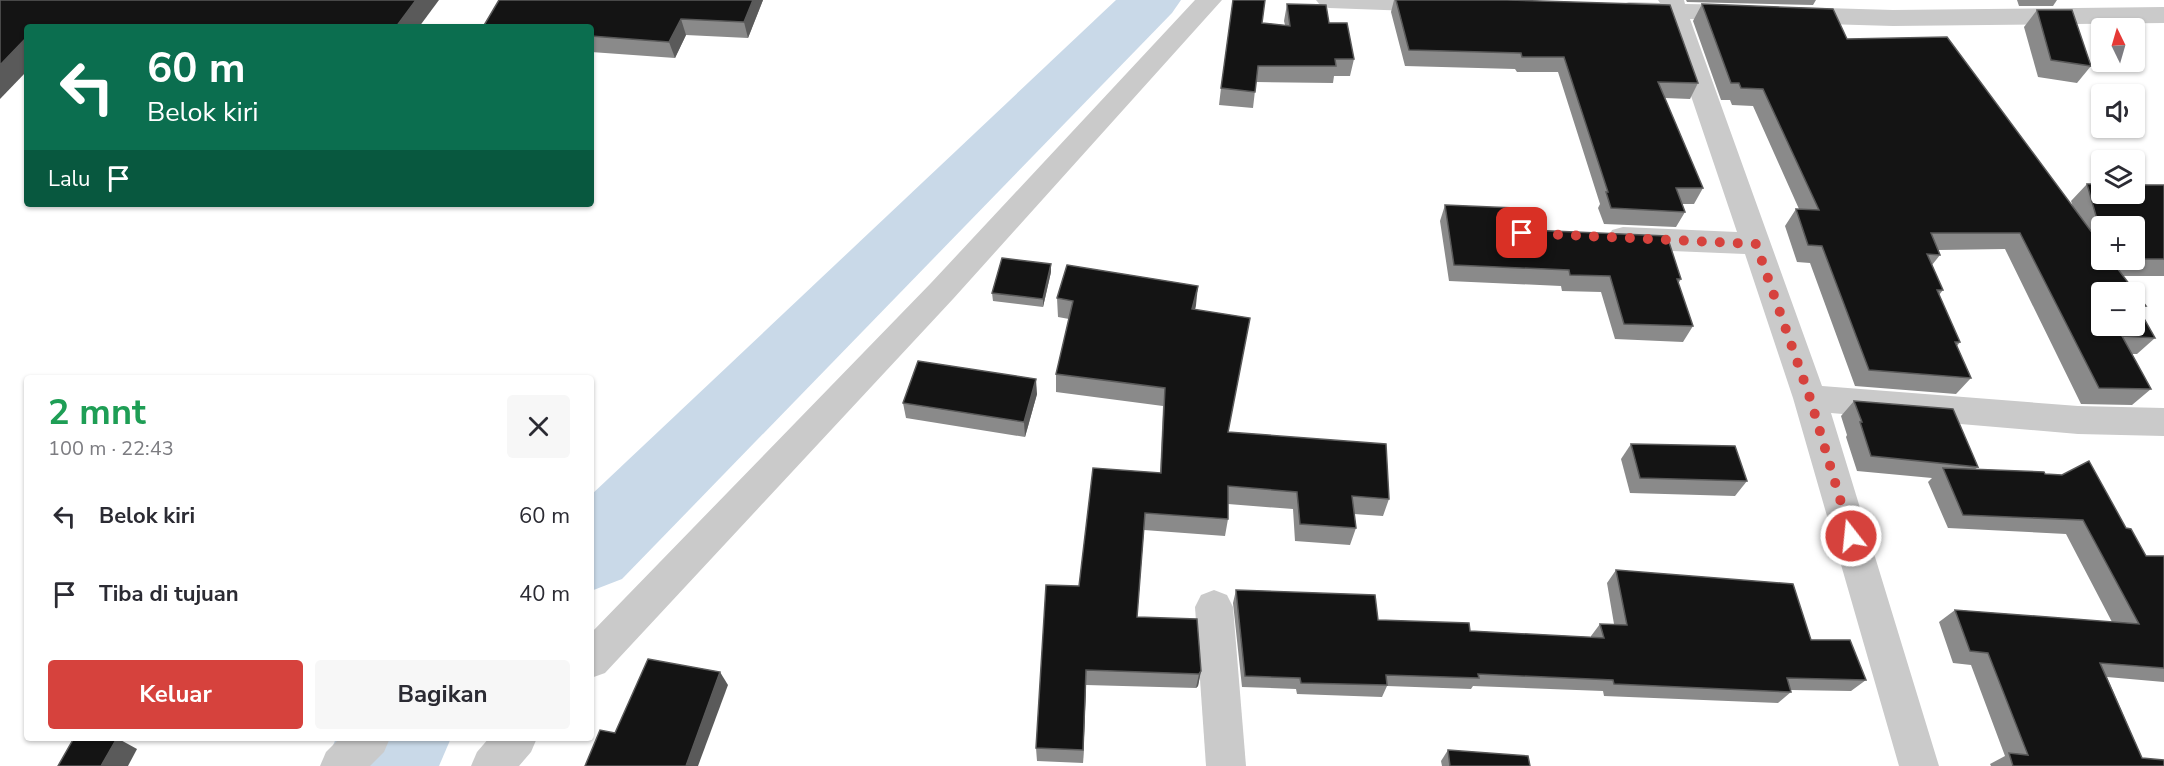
<!DOCTYPE html>
<html lang="id">
<head>
<meta charset="utf-8">
<style>
	:root { --surface:#fff; --page:#f7f7f7; --text:#2b2b33; --muted:#7c7c81; --accent:#d6423d }
	body { margin:0; font-family:"Nunito Sans",sans-serif; background:var(--page); color:var(--text); height:100vh; display:flex; flex-direction:column; font-size:22px; white-space:nowrap }
	* { box-sizing:border-box; margin:0 }
	p { font-size:20px; color:var(--muted) }
	.icon { flex:none; width:33px; height:33px; fill:none; stroke:currentColor; stroke-width:2; stroke-linecap:round; stroke-linejoin:round }
	.map { position:relative; flex:1; overflow:hidden }
	.panel { position:absolute; left:24px; top:375px; width:570px; height:366px; display:flex; flex-direction:column; background:var(--surface); border-radius:6px; box-shadow:0 2px 4px #0004 }
	.panel>* { flex:none }
	.guide { position:absolute; left:24px; top:24px; width:570px; height:183px; border-radius:6px; box-shadow:0 2px 4px #0004; background:#0b6e4f; color:#fff; overflow:hidden }
	.needle { width:39px; rotate:355deg }
	.buttons { position:absolute; left:2091px; top:18px; display:grid; gap:12px }
	.buttons a { display:grid; place-items:center; width:54px; height:54px; border-radius:6px; background:var(--surface); box-shadow:0 2px 4px #0004; font-size:30px }
	.pin { position:absolute; display:grid; place-items:center; width:51px; height:51px; color:#fff; margin:-26px; border-radius:12px; box-shadow:0 3px 9px #0006 }
	.me { position:absolute; width:66px; margin:-33px; rotate:344deg; stroke-linejoin:round; filter:drop-shadow(0 0 4px #0008) }
	.turn { display:flex; align-items:center; gap:21px; height:126px; padding:0 24px; font-size:27px }
	.turn .icon { width:78px; height:78px; stroke-width:2.5 }
	.turn b { display:block; font-size:42px; line-height:51px }
	.then { display:flex; align-items:center; height:57px; padding:0 24px; background:#0003; gap:12px; font-size:22px }
	.round { display:grid; place-items:center; flex:none; width:63px; height:63px; border-radius:6px; background:var(--page) }
	.headline { display:flex; align-items:center; justify-content:space-between; height:102px; padding:0 24px }
	h1 { font-size:36px; font-weight:700; line-height:45px; color:#1e9e55 }
	.action { display:flex; gap:12px; margin-top:auto; padding:12px 24px }
	.action a { flex:1; height:69px; border-radius:6px; background:var(--accent); color:#fff; font-size:24px; font-weight:700; line-height:69px; text-align:center }
	.action a+a { background:var(--page); color:var(--text) }
	ul { padding:0; list-style:none }
	li { display:flex; align-items:center; gap:18px; height:78px; padding:0 24px }
	li div { flex:1 }
	li b { display:block; font-size:22px }
	li em { font-style:normal }
	.map>svg:first-child { display:block }
</style>
</head>
<body>
<div class="map">
<svg width="2164" height="766" viewBox="0 0 2164 766">
	<rect width="100%" height="100%" fill="#fff"/>
	<g fill="none" stroke-linecap="round" stroke-linejoin="round">
		<g fill="#c9d9e8" fill-rule="evenodd">
			<polygon points="1116,0 1181,0 1172,13 622,579 591,591 591,495"/>
			<polygon points="336,738 451,738 439,766 325,766"/>
		</g>
		<g fill="#cacaca" fill-rule="evenodd">
			<polygon points="1195,0 1222,0 953,299 605,673 591,678 591,633 931,283"/>
			<polygon points="1316,0 1449,0 1452,4 1448,9 1439,12 1329,8 1320,5"/>
			<polygon points="1658,0 1684,0 1685,4 1742,5 1751,8 1755,13 1751,18 1742,21 1690,19 1822,386 2078,406 2164,408 2164,436 2078,434 1831,413 1939,766 1899,766 1793,398 1745,254 1623,249 1612,246 1608,238 1612,230 1623,227 1737,232 1665,19 1620,15 1616,10 1620,5 1629,2 1660,3"/>
			<polygon points="1791,7 1893,10 2164,7 2164,23 1893,26 1791,23 1782,20 1778,15 1782,10"/>
			<polygon points="1214,590 1227,595 1233,607 1246,766 1206,766 1195,607 1201,595"/>
			<polygon points="340,738 390,738 384,752 370,766 320,766 326,752"/>
			<polygon points="489,738 537,738 531,752 519,766 471,766 477,752"/>
		</g>
	</g>
	<g fill="#8a8a8a" fill-rule="evenodd">
		<polygon points="763,0 748,38 686,35 675,58 591,52 591,27"/>
		<polygon points="1394,0 1507,0 1698,83 1690,99 1665,98 1703,188 1694,204 1681,204 1685,212 1676,227 1604,224 1598,208 1600,204 1558,72 1517,72 1515,69 1405,66 1391,12"/>
		<polygon points="1686,0 1816,0 1813,5 1687,2"/>
		<polygon points="2017,0 2057,0 2053,6 2019,6"/>
		<polygon points="1287,4 1329,23 1354,59 1350,76 1334,76 1333,83 1256,82 1253,108 1219,105 1221,88 1262,23 1285,25 1284,21"/>
		<path d="M 1702,4 L 1847,39 L 2073,207 L 2071,201 L 2087,184 L 2164,185 L 2164,276 L 2123,276 L 2146,306 L 2140,312 L 2155,338 L 2137,354 L 2132,354 L 2151,389 L 2132,405 L 2081,404 L 2005,249 L 1938,250 L 1940,255 L 1932,265 L 1943,290 L 1939,295 L 1960,342 L 1957,346 L 1971,378 L 1956,394 L 1855,386 L 1810,263 L 1797,262 L 1785,226 L 1796,209 L 1799,209 L 1753,106 L 1732,105 L 1730,100 L 1721,100 L 1693,21 ZM 2102,226 L 2134,226 L 2134,260 L 2102,260 Z"/>
		<polygon points="2037,10 2091,66 2077,83 2038,77 2024,27"/>
		<polygon points="1445,205 1512,218 1516,226 1681,279 1678,284 1693,326 1683,342 1615,339 1601,292 1562,291 1561,286 1449,281 1440,221"/>
		<polygon points="1051,272 1043,307 993,301 992,293"/>
		<polygon points="1057,298 1196,305 1195,310 1228,432 1389,499 1383,516 1354,514 1356,528 1350,545 1295,541 1293,509 1228,504 1228,519 1225,536 1144,530 1137,617 1201,671 1198,686 1196,688 1086,685 1083,763 1037,761 1036,748 1079,586 1160,473 1163,406 1056,392 1056,374 1069,319 1058,317"/>
		<polygon points="1037,394 1025,437 906,418 903,403"/>
		<polygon points="1854,401 1978,467 1974,470 2045,474 2126,528 2146,556 2164,556 2164,682 2107,677 2142,758 2164,766 1991,766 1990,764 2005,756 1971,665 1953,663 1939,622 1955,610 2112,622 2066,534 1948,528 1928,482 1932,478 1857,471 1846,437 1847,435 1841,416"/>
		<polygon points="1631,444 1747,481 1735,496 1630,493 1621,459"/>
		<polygon points="1616,570 1811,640 1866,680 1851,691 1791,690 1791,692 1778,703 1604,696 1603,691 1473,686 1471,689 1387,686 1382,697 1297,694 1296,689 1242,687 1233,603 1236,590 1378,620 1470,631 1591,637 1591,636 1600,624 1614,624 1607,583"/>
		<polygon points="1448,750 1530,766 1442,766 1441,761"/>
	</g>
	<g fill="#5a5a5a">
		<polygon points="416,0 439,0 419,27 396,27"/>
		<polygon points="753,0 763,0 748,38 744,22"/>
		<polygon points="681,19 686,35 675,58 669,42"/>
		<polygon points="27,37 27,71 0,99 0,65"/>
		<polygon points="1051,264 1051,272 1043,307 1043,299"/>
		<polygon points="1198,286 1196,305 1190,328 1192,309"/>
		<polygon points="1036,379 1037,394 1025,437 1024,422"/>
		<polygon points="1086,670 1086,685 1083,763 1083,750"/>
		<polygon points="1201,671 1198,686 1196,688 1199,674"/>
		<polygon points="720,672 728,685 698,766 686,766"/>
		<polygon points="117,738 137,749 128,766 101,766"/>
	</g>
	<g fill="#141414" stroke="#5a5a5a" stroke-width="1.5" fill-rule="evenodd">
		<polygon points="0,0 416,0 396,27 27,27 27,37 0,65"/>
		<polygon points="499,0 753,0 744,22 681,19 669,42 591,36 591,27 483,27"/>
		<polygon points="1233,0 1265,0 1262,23 1290,26 1287,4 1326,5 1329,23 1347,23 1354,59 1335,59 1336,66 1258,66 1255,92 1221,88"/>
		<polygon points="1396,0 1507,0 1670,5 1698,83 1658,82 1703,188 1676,188 1685,212 1611,208 1606,192 1608,192 1564,57 1522,57 1521,53 1409,50"/>
		<path d="M 1702,4 L 1833,9 L 1847,39 L 1947,37 L 2102,246 L 2102,260 L 2111,260 L 2146,306 L 2137,306 L 2155,338 L 2122,336 L 2151,389 L 2099,388 L 2020,233 L 1931,233 L 1940,255 L 1927,254 L 1943,290 L 1937,290 L 1960,342 L 1955,342 L 1971,378 L 1869,370 L 1822,246 L 1808,245 L 1796,209 L 1819,210 L 1763,89 L 1741,88 L 1739,83 L 1731,83 ZM 2102,292 L 2134,292 L 2134,326 L 2102,326 Z"/>
		<polygon points="2037,10 2072,10 2091,66 2051,60"/>
		<polygon points="2087,184 2102,184 2102,194 2134,194 2134,185 2164,185 2164,259 2134,259 2134,226 2102,226 2102,237"/>
		<polygon points="1445,205 1515,208 1512,218 1516,226 1529,230 1667,236 1681,279 1677,279 1693,326 1624,324 1610,276 1570,275 1569,270 1454,265"/>
		<polygon points="1002,258 1051,264 1043,299 992,293"/>
		<polygon points="1067,265 1198,286 1192,309 1250,318 1228,432 1386,444 1389,499 1352,496 1356,528 1300,524 1297,492 1228,486 1228,519 1145,513 1137,617 1197,619 1201,671 1199,674 1086,670 1083,750 1036,748 1046,585 1079,586 1093,468 1161,473 1165,388 1056,374 1073,301 1057,298"/>
		<polygon points="918,361 1036,379 1024,422 903,403"/>
		<polygon points="1854,401 1953,409 1978,467 1871,456 1860,422 1862,422"/>
		<polygon points="1631,444 1735,446 1747,481 1640,478"/>
		<polygon points="2089,461 2126,528 2131,529 2146,556 2164,556 2164,668 2100,663 2142,758 2164,760 2164,766 2013,766 2009,753 2028,755 1988,653 1970,651 1955,610 2139,624 2083,520 1963,515 1943,468 2044,472 2045,474 2062,475"/>
		<polygon points="1616,570 1793,584 1811,640 1850,640 1866,680 1787,678 1791,692 1614,684 1613,680 1478,674 1479,678 1386,675 1387,685 1301,683 1300,678 1245,676 1236,590 1375,595 1378,620 1469,623 1470,631 1604,638 1600,624 1627,625"/>
		<polygon points="648,659 720,672 686,766 585,766 600,730 615,733"/>
		<polygon points="74,738 117,738 101,766 58,766"/>
		<polygon points="1448,750 1528,756 1530,766 1450,766"/>
	</g>
	<g fill="none" stroke-linecap="round" stroke-linejoin="round">
		<polyline stroke="#d6423d" stroke-width="10" stroke-dasharray="0 18" points="1522,233 1756,244 1810,398 1851,536"/>
	</g>
</svg>
<div class="buttons">
<a><svg class="needle" viewBox="-14 -14 28 28"><path d="M0-13l5 13h-10z" fill="#e53935"/><path d="M0 13l5-13h-10z" fill="#7c7c81"/></svg></a>
<a><svg class="icon" aria-label="sound" viewBox="0 0 24 24"><path d="M4 9h4l5-4v14l-5-4H4zM17 9q2 3 0 6"/></svg></a>
<a><svg class="icon" aria-label="layers" viewBox="0 0 24 24"><path d="M12 4l9 5-9 5-9-5zM3 14l9 5 9-5"/></svg></a>
<a>+</a>
<a>−</a>
</div>
<div class="pin" style="left:1522px;top:233px;background:#d93025"><svg class="icon" aria-label="arrive" viewBox="0 0 24 24"><path d="M6 21V4h12l-3 4 3 4H6"/></svg></div>
<svg class="me" style="left:1851px;top:536px" viewBox="-20 -20 40 40"><circle r="17" fill="#d6423d" stroke="#fff" stroke-width="3"/><path d="M0-11L8 9 0 5-8 9z" fill="#fff"/></svg>
<div class="guide">
<div class="turn"><svg class="icon" aria-label="left" viewBox="0 0 24 24"><path d="M17 20v-9H6M10 6l-5 5 5 5"/></svg><div><b>60 m</b>Belok kiri</div></div>
<div class="then">Lalu<svg class="icon" aria-label="arrive" viewBox="0 0 24 24"><path d="M6 21V4h12l-3 4 3 4H6"/></svg></div>
</div>
<section class="panel">
<div class="headline"><div><h1>2 mnt</h1><p>100 m · 22:43</p></div><a class="round"><svg class="icon" aria-label="close" viewBox="0 0 24 24"><path d="M6 6l12 12M18 6L6 18"/></svg></a></div>
<ul>
<li><svg class="icon" aria-label="left" viewBox="0 0 24 24"><path d="M17 20v-9H6M10 6l-5 5 5 5"/></svg><div><b>Belok kiri</b></div><em>60 m</em></li>
<li><svg class="icon" aria-label="arrive" viewBox="0 0 24 24"><path d="M6 21V4h12l-3 4 3 4H6"/></svg><div><b>Tiba di tujuan</b></div><em>40 m</em></li>
</ul>
<div class="action"><a>Keluar</a><a>Bagikan</a></div>
</section>
</div>
</body>
</html>
